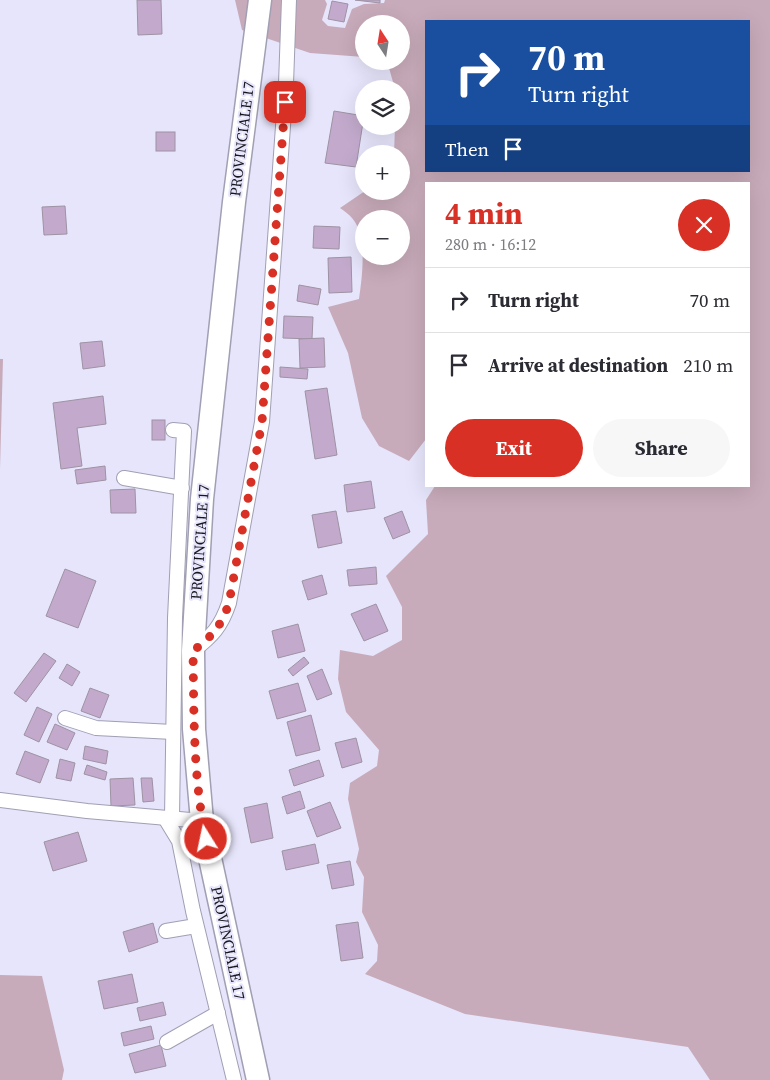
<!DOCTYPE html>
<html lang="en">
<head>
<meta charset="utf-8">
<style>
	:root { --surface:#fff; --page:#f7f7f7; --text:#2b2b33; --muted:#7c7c81; --line:#e1e1e2; --accent:#d93025 }
	body { margin:0; font-family:"Source Serif 4",serif; background:var(--page); color:var(--text); height:100vh; display:flex; flex-direction:column; font-size:19px; white-space:nowrap }
	* { box-sizing:border-box; margin:0 }
	p { font-size:16px; color:var(--muted) }
	.icon { flex:none; width:28px; height:28px; fill:none; stroke:currentColor; stroke-width:2; stroke-linecap:round; stroke-linejoin:round }
	.map { position:relative; flex:1; overflow:hidden }
	.drawer { position:absolute; left:425px; top:182px; width:325px; height:305px; display:flex; flex-direction:column; background:var(--surface); border-radius:0px; box-shadow:0 5px 20px #0002 }
	.drawer>* { flex:none }
	.top-card { position:absolute; left:425px; top:20px; width:325px; height:152px; border-radius:0px; box-shadow:0 5px 20px #0002; background:#1a4fa0; color:#fff; overflow:hidden }
	.needle { width:32px; rotate:348deg }
	.buttons { position:absolute; left:355px; top:15px; display:grid; gap:10px }
	.buttons a { display:grid; place-items:center; width:55px; height:55px; border-radius:50%; background:var(--surface); box-shadow:0 5px 20px #0002; font-size:25px }
	.pin { position:absolute; display:grid; place-items:center; width:42px; height:42px; color:#fff; margin:-21px; border-radius:10px; box-shadow:0 2px 8px #0006 }
	.me { position:absolute; width:55px; margin:-28px; rotate:350deg; stroke-linejoin:round; filter:drop-shadow(0 0 4px #0008) }
	.turn { display:flex; align-items:center; gap:18px; height:105px; padding:0 20px; font-size:22px }
	.turn .icon { width:65px; height:65px; stroke-width:2.5 }
	.turn b { display:block; font-size:35px; line-height:42px }
	.then { display:flex; align-items:center; height:48px; padding:0 20px; background:#0003; gap:10px; font-size:19px }
	.round { display:grid; place-items:center; flex:none; width:52px; height:52px; border-radius:26px; background:var(--page) }
	.summary { display:flex; align-items:center; justify-content:space-between; height:85px; padding:0 20px }
	h1 { font-size:30px; font-weight:700; line-height:38px; color:var(--accent) }
	.button { display:flex; gap:10px; margin-top:auto; padding:10px 20px }
	.button a { flex:1; height:58px; border-radius:30px; background:var(--accent); color:#fff; font-size:20px; font-weight:700; line-height:58px; text-align:center }
	.button a+a { background:var(--page); color:var(--text) }
	ul { padding:0; list-style:none }
	li { display:flex; align-items:center; gap:15px; height:65px; padding:0 20px; border-top:1px solid var(--line) }
	li div { flex:1 }
	li b { display:block; font-size:19px }
	li em { font-style:normal }
	.map>svg:first-child { display:block }
</style>
</head>
<body>
<div class="map">
<svg width="770" height="1080" viewBox="0 0 770 1080">
	<rect width="100%" height="100%" fill="#e6e5fb"/>
	<g fill="#c8abba" fill-rule="evenodd">
		<path d="M 235,0 L 325,0 L 327,4 L 322,20 L 328,26 L 345,28 L 352,9 L 364,4 L 384,3 L 385,0 L 770,0 L 770,1080 L 710,1080 L 688,1047 L 465,1014 L 365,974 L 377,961 L 378,945 L 362,912 L 364,877 L 356,862 L 359,849 L 348,799 L 350,783 L 377,766 L 379,750 L 346,712 L 338,679 L 340,650 L 373,656 L 402,640 L 402,607 L 386,576 L 428,534 L 426,500 L 435,486 L 749,486 L 749,184 L 426,184 L 426,439 L 409,461 L 379,446 L 362,418 L 348,353 L 328,307 L 359,299 C 362,278 368,236 352,218 C 349,214 344,211 340,208 L 365,191 L 401,191 L 401,154 L 394,154 L 395,126 L 401,126 L 401,89 L 395,89 L 387,61 L 401,61 L 401,24 L 364,24 L 364,57 L 310,53 L 242,30 ZM 426,21 L 749,21 L 749,171 L 426,171 ZM 364,219 L 401,219 L 401,256 L 364,256 Z"/>
		<polygon points="0,359 3,359 0,469"/>
		<polygon points="0,975 42,976 64,1070 62,1080 0,1080"/>
	</g>
	<g fill="#c3aacd" stroke="#9e92a3">
		<polygon points="137,0 161,0 162,34 138,35"/>
		<polygon points="355,0 380,0 380,3"/>
		<polygon points="332,1 348,4 344,22 328,19"/>
		<polygon points="334,111 364,116 356,167 325,163"/>
		<rect x="156" y="132" width="19" height="19"/>
		<polygon points="65,206 67,234 44,235 42,207"/>
		<polygon points="314,226 340,227 339,249 313,248"/>
		<polygon points="351,257 352,292 329,293 328,258"/>
		<polygon points="299,285 321,289 318,305 297,301"/>
		<polygon points="284,316 313,317 312,339 283,338"/>
		<polygon points="324,338 325,367 300,368 299,339"/>
		<polygon points="102,341 105,366 83,369 80,343"/>
		<polygon points="280,367 308,369 307,379 280,377"/>
		<polygon points="327,388 337,455 315,459 305,391"/>
		<polygon points="103,396 106,424 77,428 82,466 61,469 53,403"/>
		<rect x="152" y="420" width="13" height="20"/>
		<polygon points="105,466 106,480 77,484 75,470"/>
		<polygon points="371,481 375,508 347,512 344,485"/>
		<polygon points="135,489 136,513 111,513 110,490"/>
		<polygon points="336,511 342,543 318,548 312,515"/>
		<polygon points="402,511 410,532 393,539 384,518"/>
		<polygon points="376,567 377,584 349,586 347,570"/>
		<polygon points="65,569 96,581 78,628 46,616"/>
		<polygon points="322,575 327,594 308,600 302,581"/>
		<polygon points="376,604 388,631 364,641 351,614"/>
		<polygon points="298,624 305,651 278,658 272,631"/>
		<polygon points="44,653 56,661 26,702 14,693"/>
		<polygon points="304,657 309,663 293,676 288,670"/>
		<polygon points="67,664 80,672 72,686 59,678"/>
		<polygon points="322,669 332,694 317,700 307,676"/>
		<polygon points="298,683 306,711 277,719 269,691"/>
		<polygon points="90,688 109,695 100,718 81,711"/>
		<polygon points="37,707 52,714 39,742 24,735"/>
		<polygon points="311,715 320,750 296,756 287,722"/>
		<polygon points="55,724 75,733 67,750 47,742"/>
		<polygon points="356,738 362,762 342,768 335,743"/>
		<polygon points="85,746 108,751 106,764 83,759"/>
		<polygon points="25,751 49,760 40,783 16,774"/>
		<polygon points="60,759 75,763 71,781 56,778"/>
		<polygon points="319,760 324,776 294,786 289,770"/>
		<polygon points="87,765 107,772 105,780 84,774"/>
		<polygon points="133,778 135,805 111,806 110,779"/>
		<polygon points="141,778 152,778 154,801 143,802"/>
		<polygon points="300,791 305,808 287,814 282,797"/>
		<polygon points="330,802 341,828 317,837 307,811"/>
		<polygon points="267,803 273,838 251,843 244,808"/>
		<polygon points="78,832 87,861 53,871 44,842"/>
		<polygon points="315,844 319,863 286,870 282,851"/>
		<polygon points="350,861 354,885 332,889 327,865"/>
		<polygon points="358,922 363,958 341,961 336,925"/>
		<polygon points="153,923 158,942 129,952 123,932"/>
		<polygon points="132,974 138,1002 104,1009 98,981"/>
		<polygon points="163,1002 166,1015 140,1021 137,1008"/>
		<polygon points="151,1026 154,1039 124,1046 121,1033"/>
		<polygon points="161,1045 166,1066 135,1073 129,1054"/>
	</g>
	<g fill="none" stroke-linecap="round" stroke-linejoin="round">
		<defs>
			<g id="minor">
				<polyline points="124,478 182,488"/>
				<path d="M 193,651 C 212,636 221,627 229,603 L 262,422 L 286,84 L 289,0"/>
				<polyline points="65,718 96,728 173,732"/>
				<polyline points="0,800 87,811 202,821"/>
				<polyline points="165,818 179,841 193,911 234,1080"/>
				<polyline points="172,818 175,618 184,431 173,430"/>
				<polyline points="166,931 196,926"/>
				<polyline points="167,1042 218,1013"/>
			</g>
			<polyline id="primary" points="258,1080 202,821 194,729 193,651 202,499 234,202 260,0"/>
		</defs>
		<use href="#minor" stroke="#a09fb3" stroke-width="16"/>
		<use href="#primary" stroke="#a09fb3" stroke-width="25"/>
		<use href="#minor" stroke="#fff" stroke-width="14"/>
		<use href="#primary" stroke="#fff" stroke-width="22"/>
	</g>
	<g fill="none" stroke-linecap="round" stroke-linejoin="round">
		<path stroke="#d93025" stroke-width="9" stroke-dasharray="0 16.2" d="M 206,839 C 193,778 194,713 193,651 C 212,636 221,627 229,603 L 262,422 L 285,102"/>
	</g>
	<g text-anchor="middle" stroke-width="4" stroke-linejoin="round" paint-order="stroke">
		<g font-size="15" fill="#17161e" stroke="#e6e5fb">
			<text transform="translate(242 139) rotate(-83)" y="5">PROVINCIALE 17</text>
			<text transform="translate(200 542) rotate(-86)" y="5">PROVINCIALE 17</text>
			<text transform="translate(228 943) rotate(78)" y="5">PROVINCIALE 17</text>
		</g>
	</g>
</svg>
<div class="buttons">
<a><svg class="needle" viewBox="-14 -14 28 28"><path d="M0-13l5 13h-10z" fill="#e53935"/><path d="M0 13l5-13h-10z" fill="#7c7c81"/></svg></a>
<a><svg class="icon" aria-label="layers" viewBox="0 0 24 24"><path d="M12 4l9 5-9 5-9-5zM3 14l9 5 9-5"/></svg></a>
<a>+</a>
<a>−</a>
</div>
<div class="pin" style="left:285px;top:102px;background:#d93025"><svg class="icon" aria-label="arrive" viewBox="0 0 24 24"><path d="M6 21V4h12l-3 4 3 4H6"/></svg></div>
<svg class="me" style="left:206px;top:839px" viewBox="-20 -20 40 40"><circle r="17" fill="#d93025" stroke="#fff" stroke-width="3"/><path d="M0-11L8 9 0 5-8 9z" fill="#fff"/></svg>
<div class="top-card">
<div class="turn"><svg class="icon" aria-label="right" viewBox="0 0 24 24"><path d="M7 20v-9h11M14 6l5 5-5 5"/></svg><div><b>70 m</b>Turn right</div></div>
<div class="then">Then<svg class="icon" aria-label="arrive" viewBox="0 0 24 24"><path d="M6 21V4h12l-3 4 3 4H6"/></svg></div>
</div>
<section class="drawer">
<div class="summary"><div><h1>4 min</h1><p>280 m · 16:12</p></div><a class="round" style="background:#d93025;color:#fff"><svg class="icon" aria-label="close" viewBox="0 0 24 24"><path d="M6 6l12 12M18 6L6 18"/></svg></a></div>
<ul>
<li><svg class="icon" aria-label="right" viewBox="0 0 24 24"><path d="M7 20v-9h11M14 6l5 5-5 5"/></svg><div><b>Turn right</b></div><em>70 m</em></li>
<li><svg class="icon" aria-label="arrive" viewBox="0 0 24 24"><path d="M6 21V4h12l-3 4 3 4H6"/></svg><div><b>Arrive at destination</b></div><em>210 m</em></li>
</ul>
<div class="button"><a>Exit</a><a>Share</a></div>
</section>
</div>
</body>
</html>
